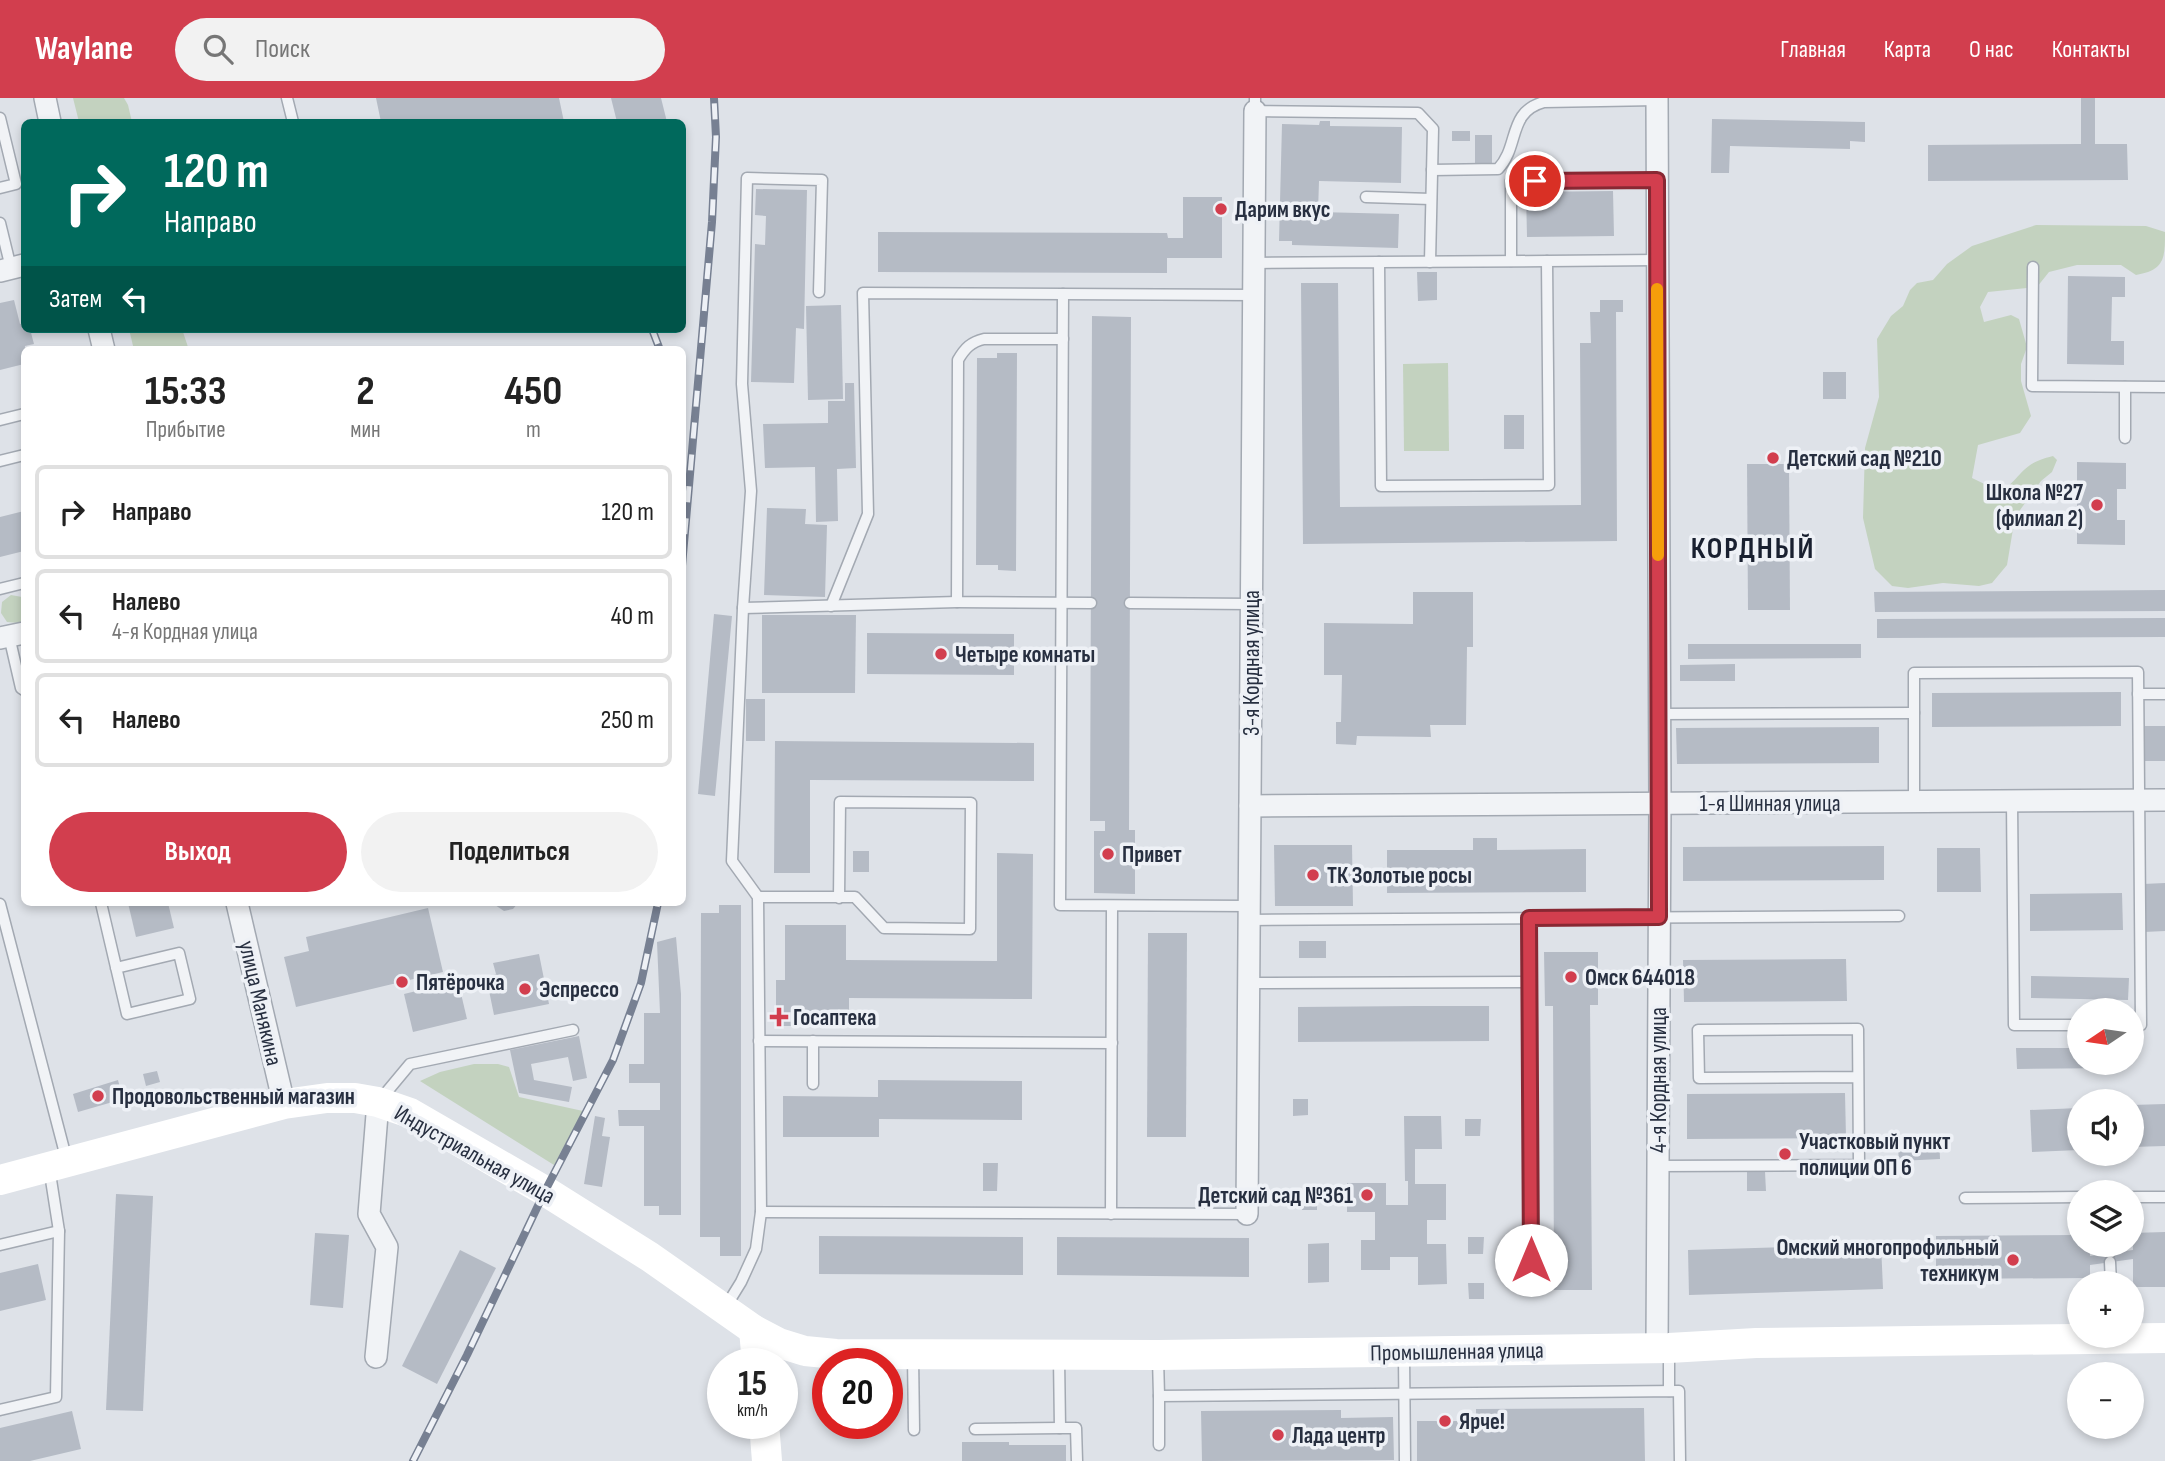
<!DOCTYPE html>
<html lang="ru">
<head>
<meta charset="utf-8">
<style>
	:root { --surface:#fff; --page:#f2f2f2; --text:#222; --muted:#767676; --line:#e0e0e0; --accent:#d23e4e }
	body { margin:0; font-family:"Sofia Sans Condensed",sans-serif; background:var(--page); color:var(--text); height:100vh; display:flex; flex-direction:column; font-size:26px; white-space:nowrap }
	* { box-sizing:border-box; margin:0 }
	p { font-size:23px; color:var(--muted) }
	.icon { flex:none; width:38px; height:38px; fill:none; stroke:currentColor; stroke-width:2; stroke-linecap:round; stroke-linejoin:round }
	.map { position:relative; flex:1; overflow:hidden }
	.side { position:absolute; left:21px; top:248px; width:665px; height:560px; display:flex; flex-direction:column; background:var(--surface); border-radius:10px; box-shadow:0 4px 10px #0003 }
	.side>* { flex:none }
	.top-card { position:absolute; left:21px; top:21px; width:665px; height:214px; border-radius:10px; box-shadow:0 4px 10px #0003; background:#00695c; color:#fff; overflow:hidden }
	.needle { width:46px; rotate:257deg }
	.buttons { position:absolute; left:2067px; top:900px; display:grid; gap:14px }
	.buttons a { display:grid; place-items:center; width:77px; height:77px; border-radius:50%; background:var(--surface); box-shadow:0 4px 10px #0003; font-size:35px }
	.speed { position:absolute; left:707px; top:1250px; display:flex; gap:14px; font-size:35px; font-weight:700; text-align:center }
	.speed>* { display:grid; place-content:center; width:91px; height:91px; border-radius:50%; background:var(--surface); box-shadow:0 4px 10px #0003; line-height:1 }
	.speed small { font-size:18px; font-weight:400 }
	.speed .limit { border:10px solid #d22; background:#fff; color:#111 }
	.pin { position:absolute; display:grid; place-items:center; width:60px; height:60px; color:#fff; margin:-30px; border:4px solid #fff; border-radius:50%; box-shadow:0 2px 7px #0007 }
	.me { position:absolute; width:77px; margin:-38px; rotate:0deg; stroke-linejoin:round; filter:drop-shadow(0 0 5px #0008) }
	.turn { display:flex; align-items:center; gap:24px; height:147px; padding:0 28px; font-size:32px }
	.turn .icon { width:91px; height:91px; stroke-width:2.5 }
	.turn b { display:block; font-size:49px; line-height:60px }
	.then { display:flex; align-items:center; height:66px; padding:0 28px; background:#0003; gap:14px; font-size:26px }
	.eta { display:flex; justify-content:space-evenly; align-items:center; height:119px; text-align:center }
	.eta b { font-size:42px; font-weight:700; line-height:49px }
	.cta { display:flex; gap:14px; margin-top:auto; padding:14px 28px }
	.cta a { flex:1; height:80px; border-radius:42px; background:var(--accent); color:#fff; font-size:28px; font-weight:700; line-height:80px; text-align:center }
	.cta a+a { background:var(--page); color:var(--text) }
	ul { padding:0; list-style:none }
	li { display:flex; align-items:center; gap:21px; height:94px; margin:0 14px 10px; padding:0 14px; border:4px solid var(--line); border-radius:10px }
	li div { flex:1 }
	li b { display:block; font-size:26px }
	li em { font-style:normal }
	header { display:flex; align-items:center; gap:42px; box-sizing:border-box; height:98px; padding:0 35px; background:var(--accent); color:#fff }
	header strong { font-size:33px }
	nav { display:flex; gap:38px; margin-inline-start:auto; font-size:24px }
	.search { width:490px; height:63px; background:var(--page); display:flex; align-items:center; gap:18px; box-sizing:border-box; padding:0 24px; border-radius:38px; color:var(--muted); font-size:26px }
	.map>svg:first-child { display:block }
</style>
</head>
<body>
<header>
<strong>Waylane</strong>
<div class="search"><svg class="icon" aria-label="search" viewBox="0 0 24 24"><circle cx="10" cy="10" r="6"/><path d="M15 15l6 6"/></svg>Поиск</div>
<nav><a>Главная</a><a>Карта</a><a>О нас</a><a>Контакты</a></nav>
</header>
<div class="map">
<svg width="2165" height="1363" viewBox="0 0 2165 1363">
	<rect width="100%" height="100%" fill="#dee2e8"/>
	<g fill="#c3d2bf">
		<polygon points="73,0 124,0 128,7 132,24 79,24"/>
		<path d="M 2036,127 L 2146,128 L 2165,134 C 2165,160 2165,172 2136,177 L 2121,167 L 2077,167 L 2049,174 L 2037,189 L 1988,194 L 1980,209 L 1984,224 L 2011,217 L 2019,221 L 2027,249 L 2021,266 L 2021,283 L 2031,318 L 2020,335 L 1978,347 L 1972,380 L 2001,394 C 2025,376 2020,366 2053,358 L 2057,362 L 2052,374 L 2041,383 L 2015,419 L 2007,467 L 1992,485 L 1979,488 L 1943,485 L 1908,490 L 1892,488 L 1875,471 L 1863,420 L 1865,350 L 1879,299 L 1877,241 L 1891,218 L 1903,208 L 1910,192 L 1917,185 L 1933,182 L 1947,166 L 1972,148 Z"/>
		<polygon points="129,231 182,231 189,252 134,252"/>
		<polygon points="1448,265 1449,353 1404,353 1403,266"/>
		<polygon points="11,497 22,499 24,522 18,525 7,524 1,515 2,504"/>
		<polygon points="474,966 498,966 509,969 519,999 583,1013 554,1067 420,983 440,974"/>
	</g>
	<g fill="#b5bbc5">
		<polygon points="376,0 559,0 564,24 381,24"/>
		<polygon points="611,0 661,0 667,24 617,24"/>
		<polygon points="2081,0 2095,0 2095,46 2127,46 2128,82 1928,83 1928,47 2081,46"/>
		<polygon points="1712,21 1865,24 1865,44 1850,43 1850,51 1730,48 1729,75 1711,75"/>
		<polygon points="1320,23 1330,23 1330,28 1402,29 1401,85 1319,83 1318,114 1399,116 1398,150 1292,147 1292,143 1279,143 1282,26 1319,27"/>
		<rect x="1452" y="33" width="18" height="10"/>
		<rect x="1475" y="37" width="17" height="29"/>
		<polygon points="756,91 807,92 804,231 796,230 794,285 751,284 755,146 765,147 766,118 755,117"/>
		<polygon points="1613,93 1614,138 1527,139 1526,94"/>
		<polygon points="1183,99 1222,99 1222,160 1167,160 1167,175 878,174 878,134 1167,135 1168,140 1183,140"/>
		<polygon points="1417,174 1437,174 1437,202 1418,203"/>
		<polygon points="2068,178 2125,179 2125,199 2112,199 2111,243 2124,243 2124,267 2067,266"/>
		<polygon points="1301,185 1338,185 1340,409 1581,407 1580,245 1591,245 1590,214 1600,214 1600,202 1623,202 1623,214 1616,214 1617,443 1303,446"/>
		<polygon points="14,202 20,226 24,225 24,231 30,231 34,246 25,248 24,266 0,272 0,205"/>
		<polygon points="841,207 843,301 808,302 806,208"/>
		<polygon points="1092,218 1131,219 1129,732 1135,732 1135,796 1094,795 1094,733 1105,733 1105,723 1090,723"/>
		<polygon points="997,255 1017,255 1016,473 998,472 998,467 976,467 977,260 997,260"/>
		<rect x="1823" y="274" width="23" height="27"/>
		<polygon points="845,285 854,285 856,370 837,371 838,423 816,424 815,369 765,370 763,326 828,325 828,303 845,303"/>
		<rect x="1504" y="317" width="20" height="34"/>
		<polygon points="2077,364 2126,365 2126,391 2117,391 2117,422 2125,422 2125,447 2077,446"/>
		<polygon points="1747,366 1789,366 1790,512 1748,512"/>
		<polygon points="767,410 806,411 805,426 827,427 825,499 764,497"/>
		<polygon points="24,413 24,453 0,459 0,419"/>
		<polygon points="2165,492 2165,513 1875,514 1874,494"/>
		<polygon points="1413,494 1473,494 1473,549 1467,549 1466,627 1430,627 1431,639 1357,638 1356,647 1336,646 1336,624 1341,624 1342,577 1324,577 1324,525 1413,526"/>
		<polygon points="714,516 732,518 715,698 698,696"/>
		<polygon points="762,517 856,517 855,595 762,595"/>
		<polygon points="2165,520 2165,539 1877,540 1877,521"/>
		<polygon points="867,535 1014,536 1014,577 867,576"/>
		<polygon points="1688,546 1861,546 1861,560 1688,561"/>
		<polygon points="1735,566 1735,583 1680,583 1680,567"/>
		<polygon points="2121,594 2121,628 1932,629 1932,595"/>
		<rect x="746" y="601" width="19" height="42"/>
		<rect x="2145" y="628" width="20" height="35"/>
		<polygon points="1879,629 1879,665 1677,666 1676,630"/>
		<polygon points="775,643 1034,645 1034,683 810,682 810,775 774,775"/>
		<polygon points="1473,740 1497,740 1497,752 1586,751 1586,794 1387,795 1387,752 1473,752"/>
		<polygon points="1274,747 1352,747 1353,808 1275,808"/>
		<polygon points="1884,748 1884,782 1683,783 1683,749"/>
		<polygon points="1937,750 1980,750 1981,794 1937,794"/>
		<rect x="853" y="753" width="16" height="21"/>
		<polygon points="997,755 1033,756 1032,901 849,900 849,919 804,919 804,928 776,928 776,882 785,882 785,827 846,827 846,862 997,863"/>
		<polygon points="2165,785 2165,833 2144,834 2143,786"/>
		<polygon points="2122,795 2123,832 2030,833 2030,796"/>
		<polygon points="128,805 168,805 174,830 136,839"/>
		<polygon points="492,805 518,805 513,811 504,813"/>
		<polygon points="719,807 741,807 741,1158 720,1158 720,1139 700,1139 701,815 719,815"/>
		<polygon points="428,810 443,874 296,909 284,859 309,853 306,839"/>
		<polygon points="1148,835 1187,835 1186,1039 1147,1039"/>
		<polygon points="676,839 681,896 681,1117 659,1117 659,1108 644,1108 644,1028 619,1028 618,1012 660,1012 660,985 629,985 629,966 644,966 644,915 660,915 657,844"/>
		<rect x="1299" y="843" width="27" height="17"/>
		<polygon points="1544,854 1598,854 1598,907 1590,907 1592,1192 1554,1192 1553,908 1545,908"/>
		<polygon points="539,856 549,906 494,917 486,878 496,876 493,865"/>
		<polygon points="1846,861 1847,903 1684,904 1683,862"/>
		<polygon points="2031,878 2129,880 2128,902 2031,900"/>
		<polygon points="458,883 467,921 413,934 404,896"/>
		<polygon points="1415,908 1489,908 1489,943 1298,944 1298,909"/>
		<polygon points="579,938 587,980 573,983 568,959 531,966 534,982 572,989 569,1004 519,995 510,952"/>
		<polygon points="2016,950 2079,950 2079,964 2118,964 2118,970 2017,971"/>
		<polygon points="157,973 160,984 146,988 143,976"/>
		<polygon points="118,982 123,1001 78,1014 73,996"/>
		<polygon points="878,982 1022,983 1022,1022 879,1021 879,1039 783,1039 783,998 878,999"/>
		<polygon points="1845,995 1846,1040 1687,1041 1687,996"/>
		<polygon points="1293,1001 1308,1001 1308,1017 1293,1018"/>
		<polygon points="2165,1006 2165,1048 2132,1049 2132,1007"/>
		<polygon points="2079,1010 2079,1052 2032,1054 2030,1012"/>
		<polygon points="595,1018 605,1020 602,1038 610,1039 602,1089 584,1086"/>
		<polygon points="1404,1018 1441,1018 1442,1051 1415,1051 1415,1086 1446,1086 1446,1122 1427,1122 1427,1146 1446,1146 1447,1186 1418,1187 1418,1159 1390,1159 1390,1172 1361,1172 1361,1142 1375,1142 1375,1114 1347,1114 1347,1085 1386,1085 1386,1107 1408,1107 1408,1083 1405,1083"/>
		<polygon points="1465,1021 1481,1021 1480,1038 1465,1038"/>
		<polygon points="1939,1036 1940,1061 1899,1063 1897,1037"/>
		<polygon points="983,1065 998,1065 997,1093 983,1093"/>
		<polygon points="1747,1074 1765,1074 1766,1093 1747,1093"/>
		<rect x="1302" y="1095" width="15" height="17"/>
		<polygon points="116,1096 153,1098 143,1313 106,1312"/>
		<polygon points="2165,1134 2165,1189 2133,1189 2133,1161 2090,1167 2090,1180 1936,1181 1936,1138 2079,1137 2079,1146 2090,1146 2090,1158 2133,1152 2132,1135"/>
		<polygon points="315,1135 349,1137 343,1210 310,1207"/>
		<polygon points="819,1138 1023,1139 1023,1177 819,1176"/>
		<polygon points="1057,1139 1249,1140 1249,1179 1057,1177"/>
		<polygon points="1468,1139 1484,1139 1483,1156 1468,1156"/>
		<polygon points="1329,1145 1329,1184 1308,1185 1308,1146"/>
		<polygon points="1881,1146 1883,1191 1689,1197 1688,1152"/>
		<polygon points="460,1152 496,1170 437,1286 402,1268"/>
		<polygon points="38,1166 46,1202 0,1213 0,1175"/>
		<polygon points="1468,1185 1484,1185 1484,1201 1469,1201"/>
		<polygon points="1644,1310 1645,1363 1417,1363 1417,1323 1476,1323 1476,1311"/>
		<polygon points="1341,1312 1341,1320 1393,1319 1394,1362 1202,1363 1201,1313"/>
		<polygon points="72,1313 81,1351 30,1363 0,1363 0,1330"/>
		<polygon points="962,1344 1009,1344 1009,1347 1066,1347 1066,1363 962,1363"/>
	</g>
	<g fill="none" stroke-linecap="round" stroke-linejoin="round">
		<defs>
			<g id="lane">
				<polyline points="287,0 293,24"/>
				<polyline points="1255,0 1255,13 1418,15 1433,31 1430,164"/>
				<polyline points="0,20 16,86 0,90"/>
				<path d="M 1432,72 L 1498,71 C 1520,48 1507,14 1544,4 L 1657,2"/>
				<polyline points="1366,99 1431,101"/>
				<polyline points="0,125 11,170"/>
				<polyline points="1511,163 1511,83 1657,82 1657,84"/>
				<polyline points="1379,164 1547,163"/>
				<polyline points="1254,165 1379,164 1381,388 1549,387 1547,163 1657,162"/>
				<polyline points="2033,169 2032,288 2165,289"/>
				<polyline points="1063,196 1060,807 1249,808"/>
				<path d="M 1063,241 L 984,241 C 971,244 965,250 958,262 L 957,504 L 1091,505"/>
				<polyline points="0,322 24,316"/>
				<polyline points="2125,340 2125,289"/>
				<polyline points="0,363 24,357"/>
				<polyline points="0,491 24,485"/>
				<polyline points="1130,505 1251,506"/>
				<polyline points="831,508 868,416 863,195 1253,197"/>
				<polyline points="743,510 957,504"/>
				<polyline points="9,538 21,590 24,592"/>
				<polyline points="2138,596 2165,596"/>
				<polyline points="1659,616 1914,615"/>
				<polyline points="2012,703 2014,927 2079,927"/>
				<polyline points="1914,704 1914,575 2138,574 2141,927 2132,927"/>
				<polyline points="758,799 855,799 884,830 970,831 971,705 840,704 839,800"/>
				<polyline points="101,805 127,916 190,901 179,855 116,870"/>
				<polyline points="0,806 67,1063"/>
				<polyline points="1529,820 1531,1190"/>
				<polyline points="1249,822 1899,818"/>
				<polyline points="1249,885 1530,884"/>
				<polyline points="759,943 1112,945"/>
				<polyline points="813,986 813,943"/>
				<polyline points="380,1002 410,966 573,932"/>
				<polyline points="1658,1068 1859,1067 1858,931 1698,932 1699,980 1858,979"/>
				<polyline points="2132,1099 2165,1099"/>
				<polyline points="1965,1100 2079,1099"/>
				<polyline points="761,1114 1247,1116"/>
				<polyline points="1111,1116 1112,808"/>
				<polyline points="2110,1146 2110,1155"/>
				<polyline points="0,1147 59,1133"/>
				<polyline points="2110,1164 2111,1185"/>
				<polyline points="725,1210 741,1184 756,1151 761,1114 758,799 732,763 743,510 751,393 742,286 747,80 822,82 819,194"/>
				<polyline points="1669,1250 1669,1293"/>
				<polyline points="1404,1257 1405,1363"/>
				<polyline points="913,1258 914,1332"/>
				<polyline points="1059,1260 1060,1330 1076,1330 1077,1363"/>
				<polyline points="1158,1260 1159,1298 1679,1293 1680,1363"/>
				<polyline points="1159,1298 1159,1347"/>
				<polyline points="0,1312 56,1299 59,1133 49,1069"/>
				<polyline points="975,1331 1060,1330"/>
			</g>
			<g id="street">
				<polyline points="45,0 50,24"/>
				<polyline points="1657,0 1660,705 1657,1250"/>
				<polyline points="0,173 24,167"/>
				<polyline points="99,231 104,252"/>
				<polyline points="0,540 24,535"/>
				<polyline points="1250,708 2165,702"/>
				<polyline points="237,805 284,1006"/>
				<polyline points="1247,1116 1255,13"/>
				<polyline points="376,1259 387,1149 369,1116 378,1004"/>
			</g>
		</defs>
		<use href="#lane" stroke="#a3a9b2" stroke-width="13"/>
		<use href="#street" stroke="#a3a9b2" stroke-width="24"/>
		<use href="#lane" stroke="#f1f3f6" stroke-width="10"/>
		<use href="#street" stroke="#f1f3f6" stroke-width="21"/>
		<g stroke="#fff" stroke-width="30">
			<polyline points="0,1082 284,1006 327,1000 355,1000 378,1004 410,1015 545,1093 650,1159 754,1232 779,1245 805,1253 836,1256 1158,1257 1669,1250 1756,1245 2165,1240"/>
			<polyline points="754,1232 757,1265"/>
			<polyline points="764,1325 767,1363"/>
		</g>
		<defs>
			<g id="rail">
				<polyline points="652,231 660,252"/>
				<polyline points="682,468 712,124 716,39 714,0"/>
				<polyline points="413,1363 467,1257 545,1093 613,962 641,885 658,805"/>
			</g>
		</defs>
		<use href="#rail" stroke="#778092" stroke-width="8"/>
		<use href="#rail" stroke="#eef1f6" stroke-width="5" stroke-dasharray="16" stroke-linecap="butt"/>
	</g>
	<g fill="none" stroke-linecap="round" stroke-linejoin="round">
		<defs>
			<polyline id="route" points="1531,1162 1529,820 1659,819 1657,82 1535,83"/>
		</defs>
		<use href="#route" stroke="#882833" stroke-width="18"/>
		<use href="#route" stroke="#d23e4e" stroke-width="12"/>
		<polyline stroke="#f59e0b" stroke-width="12" points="1657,191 1658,457"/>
	</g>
	<g fill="#d23e4e" stroke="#eef1f6" stroke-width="2.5">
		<circle cx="1221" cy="111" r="7"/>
		<circle cx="1773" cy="360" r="7"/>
		<circle cx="2097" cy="407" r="7"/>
		<circle cx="941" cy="556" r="7"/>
		<circle cx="1108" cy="756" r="7"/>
		<circle cx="1313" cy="777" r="7"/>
		<circle cx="1571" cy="879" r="7"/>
		<circle cx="402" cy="884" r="7"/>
		<circle cx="525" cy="891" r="7"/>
		<path d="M775.5 908.5h7v7h7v7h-7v7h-7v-7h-7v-7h7z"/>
		<circle cx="98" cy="998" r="7"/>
		<circle cx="1785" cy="1056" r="7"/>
		<circle cx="1367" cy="1097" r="7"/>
		<circle cx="2013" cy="1162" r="7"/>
		<circle cx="1445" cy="1323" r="7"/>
		<circle cx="1278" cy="1337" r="7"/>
	</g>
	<g text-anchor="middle" stroke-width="7" stroke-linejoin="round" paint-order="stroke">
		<g font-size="23" font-weight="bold" fill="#272f40" stroke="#eef1f6" text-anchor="start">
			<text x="1235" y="119">Дарим вкус</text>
			<text x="1787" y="368">Детский сад №210</text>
			<text x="2083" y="402" text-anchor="end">Школа №27<tspan x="2083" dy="26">(филиал 2)</tspan></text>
			<text x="955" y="564">Четыре комнаты</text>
			<text x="1122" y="764">Привет</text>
			<text x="1327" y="785">ТК Золотые росы</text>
			<text x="1585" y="887">Омск 644018</text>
			<text x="416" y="892">Пятёрочка</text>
			<text x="539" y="899">Эспрессо</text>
			<text x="793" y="927">Госаптека</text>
			<text x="112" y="1006">Продовольственный магазин</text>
			<text x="1799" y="1051">Участковый пункт<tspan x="1799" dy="26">полиции ОП 6</tspan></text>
			<text x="1353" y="1105" text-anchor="end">Детский сад №361</text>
			<text x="1999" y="1157" text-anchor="end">Омский многопрофильный<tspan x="1999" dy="26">техникум</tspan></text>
			<text x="1459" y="1331">Ярче!</text>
			<text x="1292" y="1345">Лада центр</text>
		</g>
		<g font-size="23" fill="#272f40" stroke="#eef1f6">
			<text transform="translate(1251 565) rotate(-90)" y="8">3-я Кордная улица</text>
			<text x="1770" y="713">1-я Шинная улица</text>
			<text transform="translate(261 905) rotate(77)" y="8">улица Манякина</text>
			<text transform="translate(1658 982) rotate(-90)" y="8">4-я Кордная улица</text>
			<text transform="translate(475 1056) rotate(29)" y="8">Индустриальная улица</text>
			<text transform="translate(1457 1253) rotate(-1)" y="8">Промышленная улица</text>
		</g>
		<g font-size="30" font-weight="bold" letter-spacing="2" fill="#192030" stroke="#eef1f6">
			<text x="1753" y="460">КОРДНЫЙ</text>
		</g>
	</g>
</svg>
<div class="buttons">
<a><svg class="needle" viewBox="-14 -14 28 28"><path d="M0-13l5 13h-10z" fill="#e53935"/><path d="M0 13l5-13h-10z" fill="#767676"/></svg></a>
<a><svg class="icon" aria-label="sound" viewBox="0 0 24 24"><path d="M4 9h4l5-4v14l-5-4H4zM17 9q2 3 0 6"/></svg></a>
<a><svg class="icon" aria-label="layers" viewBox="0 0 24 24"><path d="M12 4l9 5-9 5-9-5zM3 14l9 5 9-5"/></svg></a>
<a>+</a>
<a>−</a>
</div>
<div class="speed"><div>15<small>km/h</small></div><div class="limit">20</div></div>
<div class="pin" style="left:1535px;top:83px;background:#d93025"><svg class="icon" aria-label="arrive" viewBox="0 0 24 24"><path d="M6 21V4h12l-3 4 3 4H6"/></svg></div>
<svg class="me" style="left:1531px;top:1162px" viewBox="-20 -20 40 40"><circle r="19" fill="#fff"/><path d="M0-13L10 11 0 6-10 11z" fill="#d23e4e"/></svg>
<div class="top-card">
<div class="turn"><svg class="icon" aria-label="right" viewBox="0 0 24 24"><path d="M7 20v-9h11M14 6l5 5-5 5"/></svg><div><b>120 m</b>Направо</div></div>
<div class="then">Затем<svg class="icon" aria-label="left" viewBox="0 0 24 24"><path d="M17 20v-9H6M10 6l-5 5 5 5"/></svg></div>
</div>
<section class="side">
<div class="eta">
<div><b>15:33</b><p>Прибытие</p></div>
<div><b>2</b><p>мин</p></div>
<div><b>450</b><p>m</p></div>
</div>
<ul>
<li><svg class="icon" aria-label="right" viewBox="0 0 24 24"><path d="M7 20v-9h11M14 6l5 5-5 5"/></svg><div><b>Направо</b></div><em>120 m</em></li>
<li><svg class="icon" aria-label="left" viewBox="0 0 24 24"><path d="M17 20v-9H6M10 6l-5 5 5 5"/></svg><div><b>Налево</b><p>4-я Кордная улица</p></div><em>40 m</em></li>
<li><svg class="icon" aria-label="left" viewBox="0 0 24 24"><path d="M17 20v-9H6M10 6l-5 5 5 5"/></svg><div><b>Налево</b></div><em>250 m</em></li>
</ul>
<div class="cta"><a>Выход</a><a>Поделиться</a></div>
</section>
</div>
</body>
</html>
